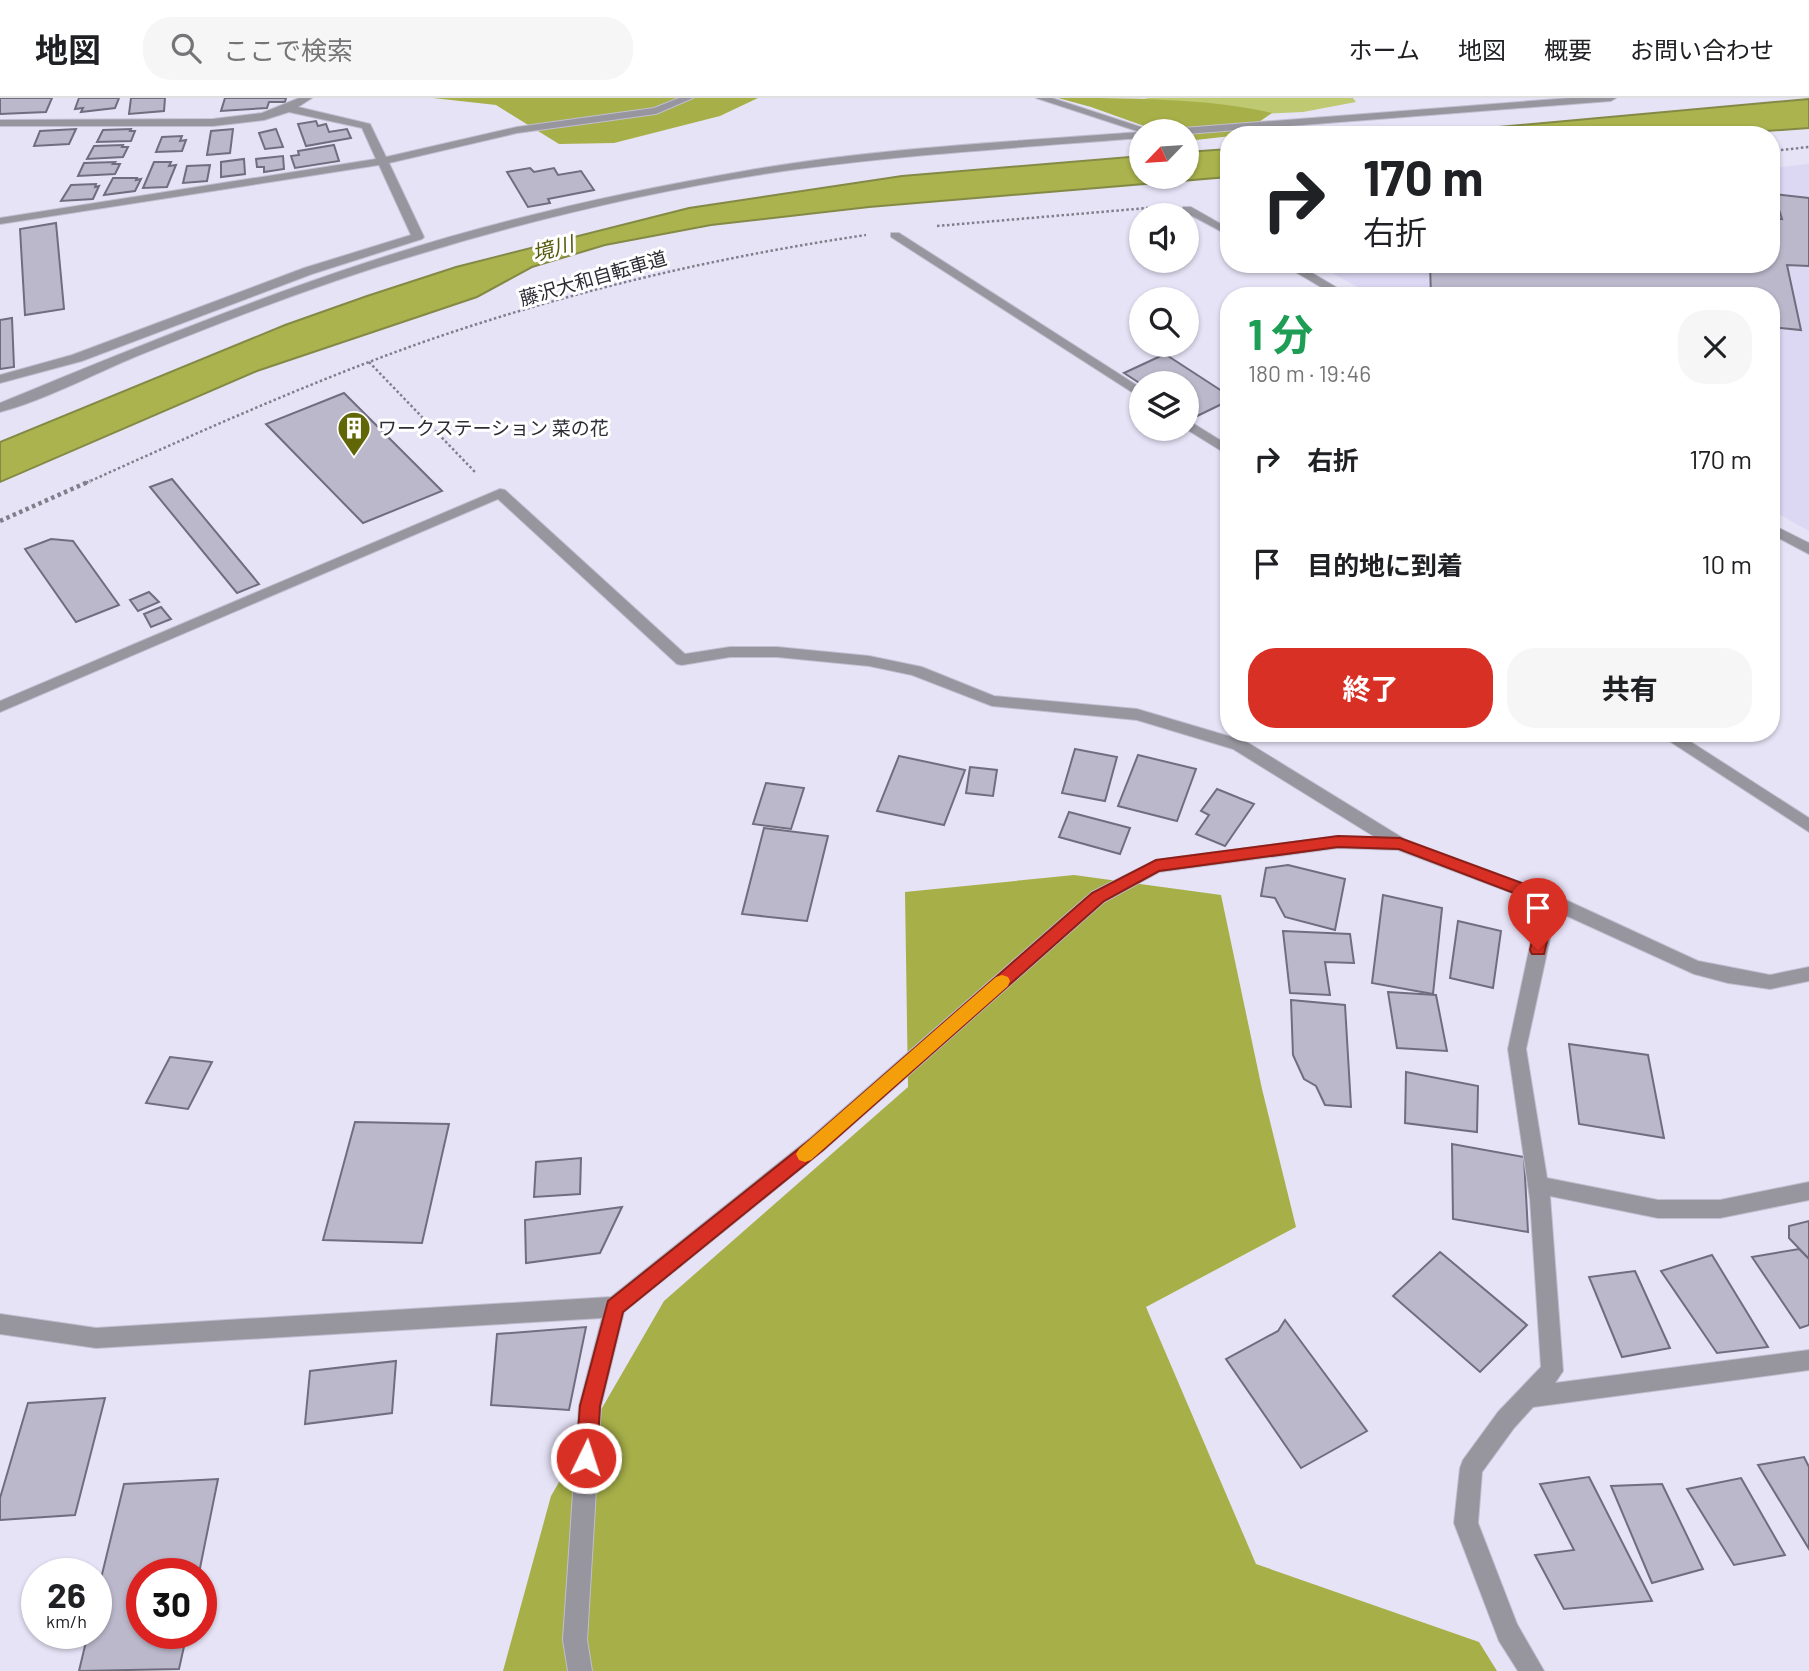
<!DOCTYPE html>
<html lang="ja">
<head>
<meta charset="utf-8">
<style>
	:root { --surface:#fff; --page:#f6f6f6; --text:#202124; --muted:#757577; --line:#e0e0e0; --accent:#d93025 }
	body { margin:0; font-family:Barlow,"Noto Sans JP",sans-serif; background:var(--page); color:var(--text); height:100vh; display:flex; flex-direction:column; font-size:26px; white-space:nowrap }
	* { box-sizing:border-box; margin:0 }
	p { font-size:23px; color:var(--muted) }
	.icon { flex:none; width:38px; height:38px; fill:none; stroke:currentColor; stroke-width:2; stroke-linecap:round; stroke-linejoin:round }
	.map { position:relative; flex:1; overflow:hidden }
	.panel { position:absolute; left:1220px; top:189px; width:560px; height:455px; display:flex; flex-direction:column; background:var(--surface); border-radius:28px; box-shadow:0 2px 5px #0004 }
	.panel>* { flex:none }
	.banner { position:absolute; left:1220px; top:28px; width:560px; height:147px; border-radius:28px; box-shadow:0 2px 5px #0004; background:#fff; color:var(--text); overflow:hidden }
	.needle { width:46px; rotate:245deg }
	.buttons { position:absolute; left:1129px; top:21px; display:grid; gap:14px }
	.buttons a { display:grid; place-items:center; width:70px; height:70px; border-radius:50%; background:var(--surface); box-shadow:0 2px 5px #0004; font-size:35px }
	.speed { position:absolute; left:21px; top:1460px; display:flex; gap:14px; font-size:35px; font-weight:700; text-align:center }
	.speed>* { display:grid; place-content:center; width:91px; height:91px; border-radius:50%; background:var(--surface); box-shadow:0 2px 5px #0004; line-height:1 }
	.speed small { font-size:18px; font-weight:400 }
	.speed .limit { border:10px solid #d22; background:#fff; color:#111 }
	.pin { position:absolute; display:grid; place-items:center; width:60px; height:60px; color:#fff; margin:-72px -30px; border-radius:50% 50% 50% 0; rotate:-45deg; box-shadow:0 0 7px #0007 }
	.pin .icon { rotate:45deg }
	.me { position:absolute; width:77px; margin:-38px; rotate:4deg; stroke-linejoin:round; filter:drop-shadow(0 0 5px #0008) }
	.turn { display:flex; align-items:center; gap:24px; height:147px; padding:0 28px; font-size:32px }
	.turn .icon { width:91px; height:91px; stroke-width:2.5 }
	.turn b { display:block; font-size:49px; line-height:60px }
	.round { display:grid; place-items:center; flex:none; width:74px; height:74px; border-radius:28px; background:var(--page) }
	.headline { display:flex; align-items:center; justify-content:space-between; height:119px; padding:0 28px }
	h1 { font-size:42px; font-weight:700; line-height:52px; color:#1e9e55 }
	.action { display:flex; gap:14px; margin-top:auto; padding:14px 28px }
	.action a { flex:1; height:80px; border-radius:28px; background:var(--accent); color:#fff; font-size:28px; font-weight:700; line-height:80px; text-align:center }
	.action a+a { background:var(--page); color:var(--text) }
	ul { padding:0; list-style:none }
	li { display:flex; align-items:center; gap:21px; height:105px; padding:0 28px }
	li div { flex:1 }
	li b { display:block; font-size:26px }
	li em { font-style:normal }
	header { display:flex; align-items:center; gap:42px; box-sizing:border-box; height:98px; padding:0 35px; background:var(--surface); border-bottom:2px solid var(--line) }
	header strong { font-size:33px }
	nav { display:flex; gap:38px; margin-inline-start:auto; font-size:24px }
	.search { width:490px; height:63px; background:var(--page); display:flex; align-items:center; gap:18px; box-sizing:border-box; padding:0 24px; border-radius:28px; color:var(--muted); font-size:26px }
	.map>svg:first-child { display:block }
</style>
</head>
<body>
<header>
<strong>地図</strong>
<div class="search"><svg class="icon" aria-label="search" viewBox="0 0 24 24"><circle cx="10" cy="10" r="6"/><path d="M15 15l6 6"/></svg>ここで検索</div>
<nav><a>ホーム</a><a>地図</a><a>概要</a><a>お問い合わせ</a></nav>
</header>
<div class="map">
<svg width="1809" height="1573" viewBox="0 0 1809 1573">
	<rect width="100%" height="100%" fill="#e6e3f7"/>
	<polygon fill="#dcd7f2" points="1809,66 1809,433 1771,412 1771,198 1374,198 1316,166 1771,166 1771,70"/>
	<polygon fill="#bfc972" points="1144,0 1353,0 1356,4 1303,14 1217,18"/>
	<g fill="#a6af48">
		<polygon points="433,0 758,0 720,18 614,45 559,46 496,7"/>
		<path d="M 1058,0 C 1127,0 1207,0 1272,15 L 1240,37 L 1187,43 L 1186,33 L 1158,33 L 1091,9 Z"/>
		<polygon points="1074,777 1221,797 1262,991 1296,1129 1146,1209 1256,1466 1479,1544 1497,1573 503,1573 551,1398 664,1203 908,989 905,794"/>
	</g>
	<g fill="#aab34d" stroke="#848a45" stroke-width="2">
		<polygon points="1809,1 1809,30 1708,37 1410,37"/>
		<polygon points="1228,51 1228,79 869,109 711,127 605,147 532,169 477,199 257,273 0,384 0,344 285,227 367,198 456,169 689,110 902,78 1141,58 1141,79 1186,79 1187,54"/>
	</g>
	<g fill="#bbb8cb" stroke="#716d7f" stroke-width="2">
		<polygon points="0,0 52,0 46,14 0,16"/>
		<polygon points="79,0 119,0 115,10 81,14 83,10 75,11"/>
		<polygon points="131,0 165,0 164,13 129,16"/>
		<polygon points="225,0 286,0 285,4 269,4 267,10 221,13"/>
		<polygon points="316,23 318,28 326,26 329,34 347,31 351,40 306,48 298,26"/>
		<polygon points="76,31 69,46 34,48 40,33"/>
		<polygon points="131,31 130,33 135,33 131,43 97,44 103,32"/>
		<polygon points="233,31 230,55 207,57 211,33"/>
		<polygon points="276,31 283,49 265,51 259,35"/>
		<polygon points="182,38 180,43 186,42 182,53 156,54 162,39"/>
		<polygon points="123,47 122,49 128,49 123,59 87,61 94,48"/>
		<polygon points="334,47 339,63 295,70 291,58 299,57 298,53"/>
		<polygon points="283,58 284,71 264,74 264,69 257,69 256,61"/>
		<polygon points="244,61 245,76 221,79 221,64"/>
		<polygon points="115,64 113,66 120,66 115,76 78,78 84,65"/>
		<polygon points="154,64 171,64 169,68 176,67 167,89 143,90"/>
		<polygon points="210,67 207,83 183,85 187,68"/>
		<polygon points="530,70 534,74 554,70 558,77 581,73 594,92 548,101 550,105 528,109 507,74"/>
		<polygon points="113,80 137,80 136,82 141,81 135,93 104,97"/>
		<polygon points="96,86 95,89 99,88 93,101 61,103 71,87"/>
		<polygon points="1774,96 1809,100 1809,168 1787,167 1801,232 1771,229 1771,198 1431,198 1430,166 1771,166 1771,120 1782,121"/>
		<polygon points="56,125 64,211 25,217 20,131"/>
		<polygon points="12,220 14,269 0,271 0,222"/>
		<polygon points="1165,256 1228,297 1228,303 1193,320 1186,316 1186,285 1141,286 1124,275"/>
		<polygon points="344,295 442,393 363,425 266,326"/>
		<polygon points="172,381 259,486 237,495 150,389"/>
		<polygon points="51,441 73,443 119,507 76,524 25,451"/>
		<polygon points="149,494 159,504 138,513 130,502"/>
		<polygon points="161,509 171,521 151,529 144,516"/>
		<polygon points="1075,651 1117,659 1105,703 1062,695"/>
		<polygon points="1138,657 1196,671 1177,723 1118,708"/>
		<polygon points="899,658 965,672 944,727 877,713"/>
		<polygon points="970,669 997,672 993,698 966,695"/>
		<polygon points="766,685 804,690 791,731 753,726"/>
		<polygon points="1217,691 1254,706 1225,748 1196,736 1209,717 1201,713"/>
		<polygon points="1069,714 1130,730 1120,756 1059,739"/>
		<polygon points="764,730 828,738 807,823 742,816"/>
		<polygon points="1288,767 1345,781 1335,832 1285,819 1275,800 1261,798 1266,770"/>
		<polygon points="1383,797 1442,810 1433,896 1372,885"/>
		<polygon points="1458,823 1501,833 1493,890 1450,880"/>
		<polygon points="1283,833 1350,836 1354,865 1325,864 1330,897 1290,895"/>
		<polygon points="1388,894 1436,897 1447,953 1397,950"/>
		<polygon points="1291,902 1345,907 1351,1009 1325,1007 1316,988 1304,981 1293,957"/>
		<polygon points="1569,946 1648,957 1664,1040 1579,1026"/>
		<polygon points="170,959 212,964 188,1011 146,1005"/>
		<polygon points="1406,974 1478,988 1477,1034 1405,1025"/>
		<polygon points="355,1024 449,1026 422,1145 323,1142"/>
		<polygon points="1452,1046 1524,1059 1528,1134 1453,1121"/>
		<polygon points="581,1060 580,1096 534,1099 536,1064"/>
		<polygon points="622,1109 600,1155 526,1165 525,1122"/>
		<polygon points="1809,1123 1809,1161 1789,1140 1789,1128"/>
		<polygon points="1799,1151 1809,1161 1809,1227 1800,1230 1752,1159"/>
		<polygon points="1440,1154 1527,1227 1480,1274 1393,1198"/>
		<polygon points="1712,1157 1768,1249 1717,1255 1661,1173"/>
		<polygon points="1635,1173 1670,1250 1622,1259 1589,1179"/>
		<polygon points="1285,1222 1367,1333 1301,1370 1226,1261 1278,1233"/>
		<polygon points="586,1229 569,1312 491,1307 497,1236"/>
		<polygon points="396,1263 392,1315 305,1326 310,1273"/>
		<polygon points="105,1300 75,1417 0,1422 0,1400 28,1305"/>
		<polygon points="1804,1359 1809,1369 1809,1451 1758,1367"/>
		<polygon points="1589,1379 1652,1503 1564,1511 1535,1457 1574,1452 1540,1386"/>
		<polygon points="1741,1380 1785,1457 1734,1467 1687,1391"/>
		<polygon points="218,1381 199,1475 142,1475 142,1535 187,1535 179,1571 79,1573 88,1535 96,1535 96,1501 124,1386"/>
		<polygon points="1662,1386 1703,1471 1652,1485 1611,1388"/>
	</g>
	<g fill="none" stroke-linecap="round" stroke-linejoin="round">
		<defs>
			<g id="minor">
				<polygon points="299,0 312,0 298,9 370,26 386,59 517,29 654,10 679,0 693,0 656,16 517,35 389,65 424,139 422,141 312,176 82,263 0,285 0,277 72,257 304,170 411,137 379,67 0,126 0,120 376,61 362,30 289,14 264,22 213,28 0,28 0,22 213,21 262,15"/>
				<path d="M 1036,0 L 1052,0 L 1150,32 L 1141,33 L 1141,40 C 1027,49 912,56 798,71 C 669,89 540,119 416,157 C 322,185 229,221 137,258 C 94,276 45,302 0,314 L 0,305 C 119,256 238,207 359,167 C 485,125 615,95 745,73 C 875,50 1008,44 1140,34 Z"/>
				<polygon points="1570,0 1616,0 1611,3 1186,36 1186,33 1178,33 1183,30"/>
				<polygon points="1183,109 1191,109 1228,130 1228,137 1183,113"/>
				<polygon points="891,135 899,135 1141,290 1141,300 891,139"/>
				<polygon points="1282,166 1297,166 1351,198 1336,198"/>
				<polygon points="1186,321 1228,347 1228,357 1186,331"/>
				<polygon points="500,391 505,392 685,556 730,549 777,549 869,558 922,569 994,598 1137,611 1245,643 1406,742 1555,797 1698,863 1770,877 1809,869 1809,883 1770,891 1728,885 1694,876 1556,813 1526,951 1547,1080 1658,1102 1720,1102 1809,1084 1809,1102 1720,1120 1658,1120 1550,1098 1563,1273 1555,1285 1809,1252 1809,1272 1533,1309 1514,1330 1482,1374 1478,1425 1517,1526 1544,1573 1518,1573 1499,1543 1454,1425 1460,1370 1463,1362 1498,1314 1541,1269 1530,1101 1508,951 1539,805 1398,752 1338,750 1159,774 1104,804 824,1052 624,1214 601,1308 587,1542 592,1573 568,1573 563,1542 579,1308 602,1220 96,1250 0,1236 0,1216 96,1230 611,1199 810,1040 1092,794 1156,762 1338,738 1375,739 1233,651 1137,622 992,608 912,577 869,568 777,559 730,559 682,567 677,566 498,401 0,614 0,603"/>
				<polygon points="1771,426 1809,445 1809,456 1771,436"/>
				<polygon points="1657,635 1677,635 1809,720 1809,734"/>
			</g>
		</defs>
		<use href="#minor" stroke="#c1bed0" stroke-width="2"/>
		<g stroke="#817e8c" stroke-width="2.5" stroke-dasharray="2.5 2.5" stroke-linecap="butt">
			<polyline points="1771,53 1809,49"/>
			<polyline points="937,128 1159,109"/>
			<polyline points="369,264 475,374"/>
			<path d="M 86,385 C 199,334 312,283 429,242 C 571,193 717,159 866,137"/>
		</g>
		<polyline stroke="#817e8c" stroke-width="4.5" stroke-dasharray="3.5 3.5" stroke-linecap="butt" points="0,423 90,383"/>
		<use href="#minor" fill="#97959e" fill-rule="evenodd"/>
	</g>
	<polygon fill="#d93025" stroke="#8d1f18" stroke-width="2" points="1338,738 1400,740 1554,797 1557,802 1544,856 1532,856 1530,852 1540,805 1399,751 1338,749 1159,773 1104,803 823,1052 623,1214 600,1308 597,1360 594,1367 586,1370 579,1367 576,1360 580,1308 608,1203 811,1041 1092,795 1156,762"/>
	<polygon fill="#f59e0b" points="1002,877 1008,879 1010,883 1008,888 811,1062 805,1064 799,1062 796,1056 799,1051 996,879"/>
	<defs>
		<symbol id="building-pin" viewBox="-11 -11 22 30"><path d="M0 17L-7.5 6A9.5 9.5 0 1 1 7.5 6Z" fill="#616706" stroke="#fff"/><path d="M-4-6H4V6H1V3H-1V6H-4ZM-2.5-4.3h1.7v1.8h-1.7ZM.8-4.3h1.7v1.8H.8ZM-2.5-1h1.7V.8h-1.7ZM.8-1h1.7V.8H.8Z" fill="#fff"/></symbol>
	</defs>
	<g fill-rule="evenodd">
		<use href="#building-pin" x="335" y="311" width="38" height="52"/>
	</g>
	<g text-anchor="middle" stroke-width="6" stroke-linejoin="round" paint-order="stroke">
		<g font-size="19" fill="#2d2b33" stroke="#fff">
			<text transform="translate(593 180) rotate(-16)" y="7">藤沢大和自転車道</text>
		</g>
		<g font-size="19" fill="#2d2b33" stroke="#fff" text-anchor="start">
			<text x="378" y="337">ワークステーション 菜の花</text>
		</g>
		<g font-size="21" font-style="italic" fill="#53580b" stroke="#fff">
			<text transform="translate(553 151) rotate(-15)" y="7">境川</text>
		</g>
	</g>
</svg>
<div class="buttons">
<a><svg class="needle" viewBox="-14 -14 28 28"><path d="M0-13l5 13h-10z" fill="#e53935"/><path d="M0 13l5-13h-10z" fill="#757577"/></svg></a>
<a><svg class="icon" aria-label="sound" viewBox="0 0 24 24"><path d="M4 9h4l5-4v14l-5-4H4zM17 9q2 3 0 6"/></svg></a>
<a><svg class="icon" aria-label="search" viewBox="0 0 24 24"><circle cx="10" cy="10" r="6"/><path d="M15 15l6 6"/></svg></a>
<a><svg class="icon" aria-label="layers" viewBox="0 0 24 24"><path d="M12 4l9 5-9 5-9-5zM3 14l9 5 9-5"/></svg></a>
</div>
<div class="speed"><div>26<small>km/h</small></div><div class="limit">30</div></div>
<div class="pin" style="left:1538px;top:852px;background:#d93025"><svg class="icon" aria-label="arrive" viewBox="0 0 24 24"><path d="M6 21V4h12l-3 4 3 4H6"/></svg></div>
<svg class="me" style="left:586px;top:1360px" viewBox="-20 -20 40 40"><circle r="17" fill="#d93025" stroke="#fff" stroke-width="3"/><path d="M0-11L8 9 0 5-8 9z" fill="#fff"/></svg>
<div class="banner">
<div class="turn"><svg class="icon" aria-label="right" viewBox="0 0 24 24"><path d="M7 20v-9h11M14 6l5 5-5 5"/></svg><div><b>170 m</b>右折</div></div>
</div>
<section class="panel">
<div class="headline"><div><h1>1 分</h1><p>180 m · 19:46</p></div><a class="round"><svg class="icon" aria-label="close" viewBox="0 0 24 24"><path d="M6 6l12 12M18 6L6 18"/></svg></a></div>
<ul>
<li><svg class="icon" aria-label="right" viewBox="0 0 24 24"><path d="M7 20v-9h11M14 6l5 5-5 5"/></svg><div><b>右折</b></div><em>170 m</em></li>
<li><svg class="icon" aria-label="arrive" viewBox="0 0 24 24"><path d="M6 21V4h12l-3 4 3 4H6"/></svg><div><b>目的地に到着</b></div><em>10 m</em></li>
</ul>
<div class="action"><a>終了</a><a>共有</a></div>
</section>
</div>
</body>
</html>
